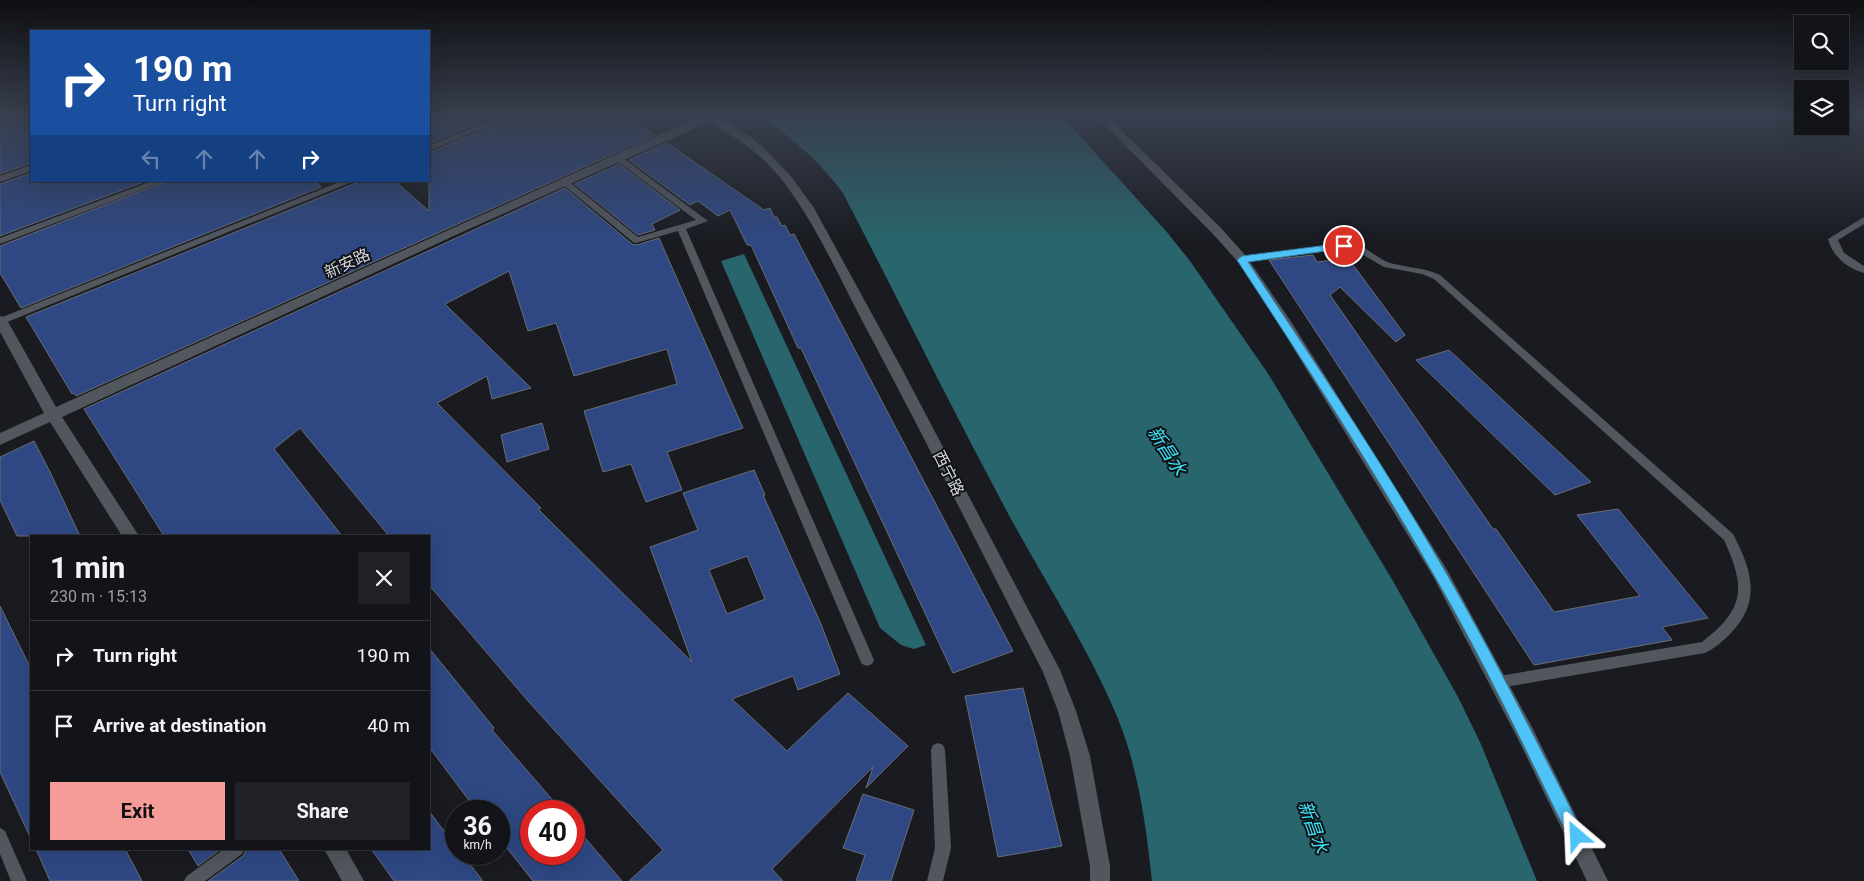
<!DOCTYPE html>
<html lang="en">
<head>
<meta charset="utf-8">
<style>
	:root { --surface:#131419; --page:#202126; --text:#f1f3f6; --muted:#9d9ea2; --line:#323338; --accent:#f59b98 }
	body { margin:0; font-family:Roboto,"Noto Sans SC",sans-serif; background:var(--page); color:var(--text); height:100vh; display:flex; flex-direction:column; font-size:19px; white-space:nowrap }
	* { box-sizing:border-box; margin:0 }
	p { font-size:16px; color:var(--muted) }
	.icon { flex:none; width:28px; height:28px; fill:none; stroke:currentColor; stroke-width:2; stroke-linecap:round; stroke-linejoin:round }
	.map { position:relative; flex:1; overflow:hidden }
	.details { position:absolute; left:30px; top:535px; width:400px; height:315px; display:flex; flex-direction:column; background:var(--surface); border-radius:0px; box-shadow:0 5px 20px #0002,0 0 0 1px var(--line) }
	.details>* { flex:none }
	.guide { position:absolute; left:30px; top:30px; width:400px; height:152px; border-radius:0px; box-shadow:0 5px 20px #0002,0 0 0 1px var(--line); background:#1a4fa0; color:#fff; overflow:hidden }
	.controls { position:absolute; left:1794px; top:15px; display:grid; gap:10px }
	.controls a { display:grid; place-items:center; width:55px; height:55px; border-radius:0px; background:var(--surface); box-shadow:0 5px 20px #0002,0 0 0 1px var(--line); font-size:25px }
	.speed { position:absolute; left:445px; top:800px; display:flex; gap:10px; font-size:25px; font-weight:700; text-align:center }
	.speed>* { display:grid; place-content:center; width:65px; height:65px; border-radius:50%; background:var(--surface); box-shadow:0 5px 20px #0002,0 0 0 1px var(--line); line-height:1 }
	.speed small { font-size:12px; font-weight:400 }
	.speed .limit { border:8px solid #d22; background:#fff; color:#111 }
	.pin { position:absolute; display:grid; place-items:center; width:42px; height:42px; color:#fff; margin:-21px; border:2px solid #fff; border-radius:50%; box-shadow:0 1px 5px #0007 }
	.me { position:absolute; width:55px; margin:-28px; rotate:334deg; stroke-linejoin:round; filter:drop-shadow(0 0 4px #0008) }
	.turn { display:flex; align-items:center; gap:18px; height:105px; padding:0 20px; font-size:22px }
	.turn .icon { width:65px; height:65px; stroke-width:2.5 }
	.turn b { display:block; font-size:35px; line-height:42px }
	.lanes { display:flex; align-items:center; height:48px; padding:0 20px; background:#0003; justify-content:center; gap:25px; direction:ltr }
	.lanes .off { opacity:.35 }
	.round { display:grid; place-items:center; flex:none; width:52px; height:52px; border-radius:0px; background:var(--page) }
	.headline { display:flex; align-items:center; justify-content:space-between; height:85px; padding:0 20px }
	h1 { font-size:30px; font-weight:700; line-height:38px }
	.action { display:flex; gap:10px; margin-top:auto; padding:10px 20px }
	.action a { flex:1; height:58px; border-radius:0px; background:var(--accent); color:#111; font-size:20px; font-weight:700; line-height:58px; text-align:center }
	.action a+a { background:var(--page); color:var(--text) }
	ul { padding:0; list-style:none }
	li { display:flex; align-items:center; gap:15px; height:70px; padding:0 20px; border-top:1px solid var(--line) }
	li div { flex:1 }
	li b { display:block; font-size:19px }
	li em { font-style:normal }
	.map>svg:first-child { display:block }
</style>
</head>
<body>
<div class="map">
<svg width="1864" height="881" viewBox="0 0 1864 881">
	<rect width="100%" height="100%" fill="#191b21"/>
	<g fill="#29656c">
		<path d="M 760,116 L 1062,116 L 1166,231 L 1190,261 L 1269,375 L 1393,581 L 1458,697 L 1480,742 L 1537,881 L 1152,881 C 1146,825 1138,766 1116,714 C 1087,646 1046,583 1011,519 C 953,411 899,301 843,193 C 821,163 791,137 760,116 Z"/>
		<polygon points="744,254 926,645 914,649 901,645 880,628 721,261"/>
	</g>
	<g fill="#2f4883" stroke="#696c73" fill-rule="evenodd">
		<polygon points="27,116 31,116 31,163 0,174 0,127"/>
		<polygon points="429,116 472,116 480,122 429,144"/>
		<polygon points="517,116 627,116 655,135 76,396 74,393 72,394 26,317 361,181 395,181 429,211 429,153"/>
		<polygon points="667,143 764,210 770,208 774,217 777,217 782,226 785,225 790,235 794,234 1013,651 953,673 801,348 798,348 751,245 747,245 730,210 718,216 698,201 690,205 629,160"/>
		<polygon points="619,164 680,210 652,224 655,230 638,235 575,184"/>
		<polygon points="31,173 31,181 146,181 0,236 0,184"/>
		<polygon points="167,181 315,181 321,187 21,308 0,273 0,246"/>
		<path d="M 565,188 L 632,244 L 637,245 L 659,238 L 743,428 L 667,452 L 682,490 L 646,502 L 631,464 L 603,472 L 584,411 L 677,384 L 667,349 L 574,376 L 556,323 L 528,331 L 509,271 L 445,304 L 531,388 L 492,399 L 487,376 L 437,403 L 541,508 L 538,509 L 692,662 L 650,547 L 698,530 L 683,493 L 754,470 L 765,495 L 763,495 L 821,624 L 840,674 L 798,690 L 793,676 L 732,699 L 787,751 L 848,693 L 908,746 L 866,788 L 873,767 L 772,869 L 783,881 L 629,881 L 663,850 L 528,701 L 429,585 L 429,536 L 389,536 L 300,428 L 274,449 L 342,536 L 164,536 L 84,409 ZM 747,556 L 765,599 L 727,614 L 709,570 Z"/>
		<polygon points="1313,255 1317,262 1348,258 1405,335 1396,342 1340,287 1330,295 1493,529 1496,529 1554,612 1640,596 1577,515 1618,509 1708,618 1662,627 1672,640 1534,665 1269,260"/>
		<polygon points="1449,350 1591,482 1555,495 1416,360"/>
		<polygon points="542,423 549,449 507,462 501,435"/>
		<polygon points="34,441 50,472 80,536 17,536 0,500 0,457"/>
		<polygon points="0,606 31,669 31,839 0,772"/>
		<polygon points="429,648 494,728 492,730 562,811 531,811 531,854 574,854 574,825 622,881 533,881 499,838 499,811 477,811 429,747"/>
		<polygon points="1023,688 1062,846 998,857 965,696"/>
		<polygon points="863,794 914,810 891,881 856,881 865,855 843,848"/>
		<polygon points="429,811 456,847 456,854 462,854 483,881 394,881 371,849 429,849"/>
		<polygon points="36,849 125,849 142,881 50,881"/>
		<polygon points="188,849 221,849 198,866"/>
		<polygon points="247,849 279,849 299,881 208,881 243,856"/>
	</g>
	<g fill="none" stroke-linecap="round" stroke-linejoin="round">
		<g fill="#52565d" fill-rule="evenodd">
			<polygon points="12,116 25,116 0,125 0,120"/>
			<polygon points="500,116 512,116 429,151 429,146"/>
			<polygon points="619,155 708,221 686,229 874,660 872,664 867,666 862,664 860,660 678,231 636,243 633,242 560,182 564,179 567,180 638,237 696,220 616,160 616,156"/>
			<polygon points="31,165 31,171 0,182 0,176"/>
			<polygon points="152,181 165,181 0,244 0,238"/>
			<polygon points="342,181 354,181 0,325 0,318"/>
			<path d="M 1864,217 L 1864,224 L 1838,240 L 1844,253 L 1864,266 L 1864,273 C 1847,268 1833,257 1828,239 Z"/>
			<path d="M 1352,242 C 1366,246 1376,258 1390,263 C 1407,268 1424,267 1440,275 L 1733,534 C 1752,570 1762,602 1730,634 C 1723,641 1714,649 1705,653 L 1499,688 L 1494,686 L 1492,682 L 1494,678 L 1499,676 L 1702,642 C 1745,609 1746,588 1724,540 L 1434,279 L 1422,274 L 1384,267 L 1351,248 L 1242,262 L 1237,259 L 1242,256 Z"/>
			<polygon points="938,743 943,745 945,750 951,848 943,881 927,881 935,848 931,750 933,745"/>
			<polygon points="0,828 5,831 27,881 11,881 0,854"/>
			<polygon points="224,849 245,849 242,854 205,881 184,881 187,876"/>
		</g>
		<polygon fill="#52565d" fill-rule="evenodd" points="1472,116 1485,116 1476,121 1472,120"/>
		<g fill="#52565d" fill-rule="evenodd">
			<path d="M 701,116 L 715,116 L 748,135 L 763,147 L 790,175 L 814,208 L 902,369 L 1060,670 L 1076,711 L 1090,756 L 1110,866 L 1110,881 L 1090,881 L 1090,866 L 1070,756 L 1058,711 L 1043,672 C 984,557 927,442 866,328 C 841,281 815,222 782,180 C 762,154 737,138 709,122 L 471,228 L 62,417 L 139,536 L 122,536 L 50,422 L 0,445 L 0,433 L 44,413 L 0,332 L 0,316 L 5,317 L 7,320 L 56,407 Z"/>
			<polygon points="1096,116 1107,116 1221,228 1246,256 1290,320 1446,568 1532,727 1608,881 1587,881 1518,739 1434,578 1280,326 1238,262 1213,234"/>
			<polygon points="324,849 346,849 364,881 342,881"/>
		</g>
	</g>
	<linearGradient id="sky" x2="0" y2="1"><stop stop-color="#0e0f12"/><stop offset="0.48" stop-color="#383f4e"/><stop offset="1" stop-color="#383f4e" stop-opacity="0"/></linearGradient>
	<rect width="1864" height="240" fill="url(#sky)"/>
	<path fill="#4fc3f7" stroke="#337fa1" d="M 1344,243 L 1349,246 L 1347,248 L 1248,262 C 1315,363 1384,465 1445,571 C 1494,656 1538,744 1582,831 L 1584,836 L 1582,842 L 1577,844 L 1571,842 C 1527,753 1485,663 1435,577 C 1373,468 1305,364 1237,260 L 1242,256 Z"/>
	<g text-anchor="middle" stroke-width="4" stroke-linejoin="round" paint-order="stroke">
		<g font-size="16" fill="#d6d8dc" stroke="#101218">
			<text transform="translate(347 263) rotate(-25)" y="6">新安路</text>
			<text transform="translate(949 473) rotate(63)" y="6">西宁路</text>
		</g>
		<g font-size="18" font-style="italic" fill="#3ae5f6" stroke="#101218">
			<text transform="translate(1167 451) rotate(57)" y="6">新昌水</text>
			<text transform="translate(1313 827) rotate(70)" y="6">新昌水</text>
		</g>
	</g>
</svg>
<div class="controls">
<a><svg class="icon" aria-label="search" viewBox="0 0 24 24"><circle cx="10" cy="10" r="6"/><path d="M15 15l6 6"/></svg></a>
<a><svg class="icon" aria-label="layers" viewBox="0 0 24 24"><path d="M12 4l9 5-9 5-9-5zM3 14l9 5 9-5"/></svg></a>
</div>
<div class="speed"><div>36<small>km/h</small></div><div class="limit">40</div></div>
<div class="pin" style="left:1344px;top:246px;background:#d93025"><svg class="icon" aria-label="arrive" viewBox="0 0 24 24"><path d="M6 21V4h12l-3 4 3 4H6"/></svg></div>
<svg class="me" style="left:1577px;top:836px" viewBox="-20 -20 40 40"><path d="M0-17L14 15 0 8-14 15z" fill="#4fc3f7" stroke="#fff" stroke-width="4"/></svg>
<div class="guide">
<div class="turn"><svg class="icon" aria-label="right" viewBox="0 0 24 24"><path d="M7 20v-9h11M14 6l5 5-5 5"/></svg><div><b>190 m</b>Turn right</div></div>
<div class="lanes"><svg class="icon off" aria-label="left" viewBox="0 0 24 24"><path d="M17 20v-9H6M10 6l-5 5 5 5"/></svg><svg class="icon off" aria-label="ahead" viewBox="0 0 24 24"><path d="M12 20V5M6 11l6-6 6 6"/></svg><svg class="icon off" aria-label="ahead" viewBox="0 0 24 24"><path d="M12 20V5M6 11l6-6 6 6"/></svg><svg class="icon" aria-label="right" viewBox="0 0 24 24"><path d="M7 20v-9h11M14 6l5 5-5 5"/></svg></div>
</div>
<section class="details">
<div class="headline"><div><h1>1 min</h1><p>230 m · 15:13</p></div><a class="round"><svg class="icon" aria-label="close" viewBox="0 0 24 24"><path d="M6 6l12 12M18 6L6 18"/></svg></a></div>
<ul>
<li><svg class="icon" aria-label="right" viewBox="0 0 24 24"><path d="M7 20v-9h11M14 6l5 5-5 5"/></svg><div><b>Turn right</b></div><em>190 m</em></li>
<li><svg class="icon" aria-label="arrive" viewBox="0 0 24 24"><path d="M6 21V4h12l-3 4 3 4H6"/></svg><div><b>Arrive at destination</b></div><em>40 m</em></li>
</ul>
<div class="action"><a>Exit</a><a>Share</a></div>
</section>
</div>
</body>
</html>
